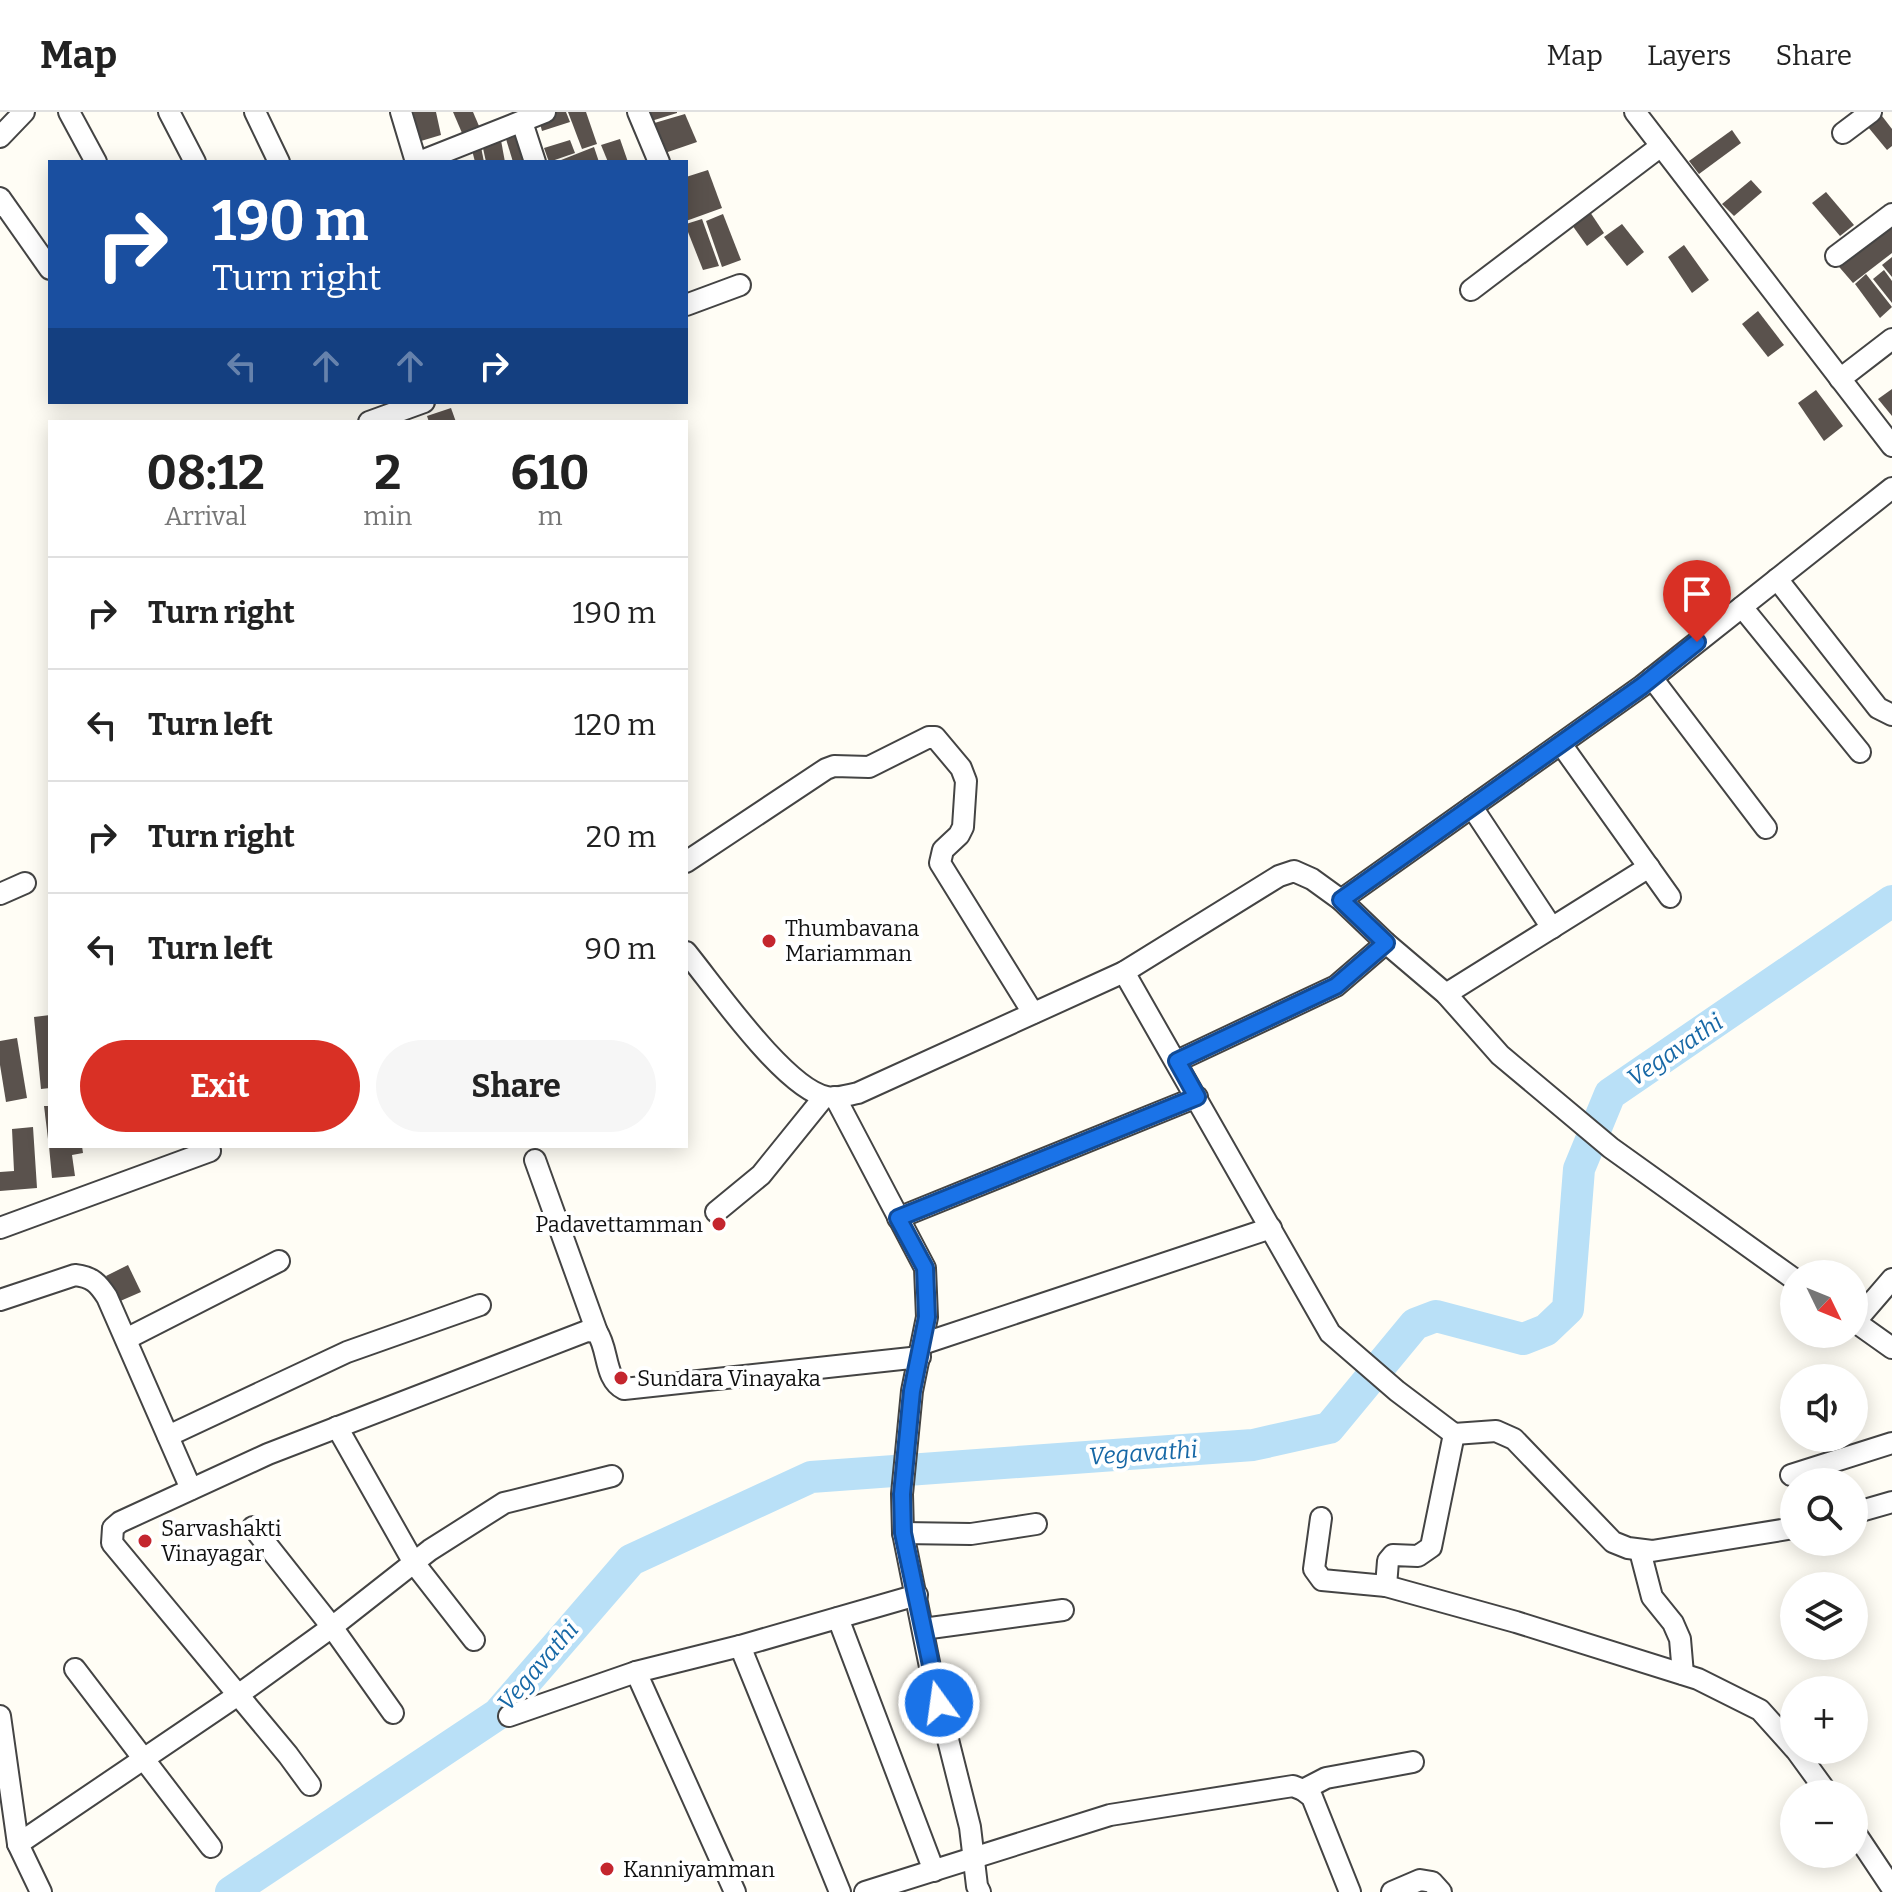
<!DOCTYPE html>
<html lang="en">
<head>
<meta charset="utf-8">
<style>
	:root { --surface:#fff; --page:#f6f6f6; --text:#222; --muted:#767676; --line:#e0e0e0; --accent:#d93025 }
	body { margin:0; font-family:Bitter,serif; background:var(--page); color:var(--text); height:100vh; display:flex; flex-direction:column; font-size:30px; white-space:nowrap }
	* { box-sizing:border-box; margin:0 }
	p { font-size:26px; color:var(--muted) }
	.icon { flex:none; width:44px; height:44px; fill:none; stroke:currentColor; stroke-width:2; stroke-linecap:round; stroke-linejoin:round }
	.map { position:relative; flex:1; overflow:hidden }
	.sheet { position:absolute; left:48px; top:308px; width:640px; height:728px; display:flex; flex-direction:column; background:var(--surface); border-radius:0px; box-shadow:0 4px 20px #0003 }
	.sheet>* { flex:none }
	.banner { position:absolute; left:48px; top:48px; width:640px; height:244px; border-radius:0px; box-shadow:0 4px 20px #0003; background:#1a4fa0; color:#fff; overflow:hidden }
	.needle { width:52px; rotate:133deg }
	.fabs { position:absolute; left:1780px; top:1148px; display:grid; gap:16px }
	.fabs a { display:grid; place-items:center; width:88px; height:88px; border-radius:50%; background:var(--surface); box-shadow:0 4px 20px #0003; font-size:40px }
	.pin { position:absolute; display:grid; place-items:center; width:68px; height:68px; color:#fff; margin:-82px -34px; border-radius:50% 50% 50% 0; rotate:-45deg; box-shadow:0 0 8px #0007 }
	.pin .icon { rotate:45deg }
	.me { position:absolute; width:88px; margin:-44px; rotate:346deg; stroke-linejoin:round; filter:drop-shadow(0 0 6px #0008) }
	.turn { display:flex; align-items:center; gap:28px; height:168px; padding:0 32px; font-size:36px }
	.turn .icon { width:104px; height:104px; stroke-width:2.5 }
	.turn b { display:block; font-size:56px; line-height:68px }
	.lanes { display:flex; align-items:center; height:76px; padding:0 32px; background:#0003; justify-content:center; gap:40px; direction:ltr }
	.lanes .off { opacity:.35 }
	.eta { display:flex; justify-content:space-evenly; align-items:center; height:136px; text-align:center }
	.eta b { font-size:48px; font-weight:700; line-height:56px }
	.cta { display:flex; gap:16px; margin-top:auto; padding:16px 32px }
	.cta a { flex:1; height:92px; border-radius:48px; background:var(--accent); color:#fff; font-size:32px; font-weight:700; line-height:92px; text-align:center }
	.cta a+a { background:var(--page); color:var(--text) }
	ul { padding:0; list-style:none }
	li { display:flex; align-items:center; gap:24px; height:112px; padding:0 32px; border-top:2px solid var(--line) }
	li div { flex:1 }
	li b { display:block; font-size:30px }
	li em { font-style:normal }
	header { display:flex; align-items:center; gap:48px; box-sizing:border-box; height:112px; padding:0 40px; background:var(--surface); border-bottom:2px solid var(--line) }
	header strong { font-size:38px }
	nav { display:flex; gap:44px; margin-inline-start:auto; font-size:28px }
	.map>svg:first-child { display:block }
</style>
</head>
<body>
<header>
<strong>Map</strong>
<nav><a>Map</a><a>Layers</a><a>Share</a></nav>
</header>
<div class="map">
<svg width="1892" height="1780" viewBox="0 0 1892 1780">
	<rect width="100%" height="100%" fill="#fffdf5"/>
	<g fill="none" stroke-linecap="round" stroke-linejoin="round">
		<polyline stroke="#b9e0f7" stroke-width="32" points="231,1780 498,1602 631,1448 811,1365 1253,1333 1329,1316 1415,1212 1436,1204 1523,1227 1546,1218 1568,1197 1579,1057 1610,982 1892,789"/>
	</g>
	<g fill="#5a524d">
		<polygon points="413,0 436,0 441,23 421,29"/>
		<polygon points="453,0 473,0 479,14 462,21"/>
		<polygon points="551,0 566,0 570,10 542,19 538,4"/>
		<polygon points="568,0 586,0 597,32 582,37"/>
		<polygon points="644,0 677,0 677,1 648,10"/>
		<polygon points="685,2 697,30 662,42 651,12"/>
		<polygon points="1882,4 1892,17 1892,34 1887,38 1868,15"/>
		<polygon points="1732,18 1741,31 1699,62 1689,49"/>
		<polygon points="500,23 505,50 486,50 481,27"/>
		<polygon points="516,24 525,50 513,50 506,27"/>
		<polygon points="620,27 628,50 608,50 601,33"/>
		<polygon points="570,28 575,41 549,50 544,36"/>
		<polygon points="481,35 484,50 475,50 472,38"/>
		<polygon points="594,35 599,50 556,50"/>
		<polygon points="708,58 722,96 686,109 686,65"/>
		<polygon points="1751,68 1762,80 1734,104 1722,92"/>
		<polygon points="1826,80 1854,113 1840,124 1812,91"/>
		<polygon points="1586,94 1604,121 1587,134 1567,106"/>
		<polygon points="723,102 741,148 722,155 706,109"/>
		<polygon points="1892,106 1892,141 1853,171 1834,149"/>
		<polygon points="702,107 719,154 703,158 686,115 686,112"/>
		<polygon points="1622,112 1644,140 1627,154 1604,125"/>
		<polygon points="1684,133 1709,168 1692,181 1668,145"/>
		<polygon points="1892,145 1892,165 1882,153"/>
		<polygon points="1884,158 1892,169 1892,191 1873,167"/>
		<polygon points="1866,162 1892,195 1880,206 1855,172"/>
		<polygon points="1758,199 1784,233 1768,245 1742,212"/>
		<polygon points="1892,277 1892,304 1878,287"/>
		<polygon points="1816,278 1843,314 1824,329 1798,291"/>
		<polygon points="451,296 456,310 429,310 427,304"/>
		<polygon points="50,903 50,976 41,977 34,905"/>
		<polygon points="17,926 27,986 6,990 0,953 0,929"/>
		<polygon points="44,994 50,994 50,1027 48,1027"/>
		<polygon points="33,1015 37,1076 0,1079 0,1060 14,1059 12,1017"/>
		<polygon points="49,1034 82,1034 83,1041 72,1043 75,1064 52,1066"/>
		<polygon points="128,1153 141,1180 118,1190 106,1164"/>
	</g>
	<g fill="none" stroke-linecap="round" stroke-linejoin="round">
		<defs>
			<g id="minor">
				<polyline points="69,0 96,50"/>
				<polyline points="169,0 195,50"/>
				<polyline points="255,0 279,50"/>
				<polyline points="401,0 416,50"/>
				<polyline points="638,0 659,50"/>
				<polyline points="1635,0 1892,334"/>
				<polyline points="522,10 535,50"/>
				<polyline points="1843,21 1871,0"/>
				<polyline points="0,25 24,0"/>
				<polyline points="419,50 545,0"/>
				<polyline points="0,86 50,157"/>
				<polyline points="1836,144 1892,102"/>
				<polyline points="1471,178 1661,34"/>
				<polyline points="686,193 740,173"/>
				<polyline points="1840,267 1892,227"/>
				<polyline points="369,310 424,290"/>
				<polyline points="1777,467 1878,596 1892,603"/>
				<polyline points="1742,495 1860,640"/>
				<polyline points="1652,566 1766,716"/>
				<polyline points="1561,632 1670,785"/>
				<polyline points="1472,695 1552,816"/>
				<polyline points="686,750 826,657 834,654 869,655 929,625 935,625 961,656 966,669 963,715 959,723 943,738 940,751 1033,901"/>
				<polyline points="0,782 25,771"/>
				<polyline points="1341,788 1642,574 1892,376"/>
				<path d="M 686,840 C 714,874 785,977 827,985 C 837,987 848,983 858,981 L 1124,860 L 1279,764 L 1294,759 L 1312,767 L 1341,788 L 1386,831 L 1446,882 L 1500,943 L 1611,1036 L 1794,1167"/>
				<polyline points="1124,860 1330,1221 1397,1279 1454,1322 1431,1435 1418,1444 1393,1443 1388,1449 1386,1474 1516,1510 1698,1567 1760,1598 1794,1636"/>
				<polyline points="1446,882 1649,755"/>
				<polyline points="1177,949 1336,874 1386,831"/>
				<polyline points="835,985 925,1156 927,1205 912,1279 902,1382 903,1421 931,1560 970,1715 977,1774 980,1780"/>
				<polyline points="535,1048 597,1220"/>
				<polyline points="716,1100 761,1063 824,985"/>
				<polyline points="898,1106 1197,985"/>
				<polyline points="0,1116 210,1039"/>
				<path d="M 0,1188 L 75,1163 C 92,1165 98,1171 107,1185 L 191,1377"/>
				<polyline points="1854,1209 1892,1236"/>
				<polyline points="1855,1210 1892,1167"/>
				<polyline points="126,1227 279,1149"/>
				<polyline points="922,1232 1271,1116"/>
				<polyline points="337,1315 414,1451 474,1528"/>
				<polyline points="1454,1322 1496,1319 1514,1327 1613,1430 1628,1436 1652,1439 1794,1416"/>
				<polyline points="168,1324 347,1240 480,1193"/>
				<polyline points="1791,1363 1892,1331"/>
				<polyline points="1854,1401 1892,1390"/>
				<polyline points="1321,1406 1314,1457 1322,1468 1386,1474"/>
				<polyline points="253,1415 332,1515 430,1438 504,1391 612,1364"/>
				<polyline points="903,1421 971,1422 1036,1412"/>
				<polyline points="1640,1439 1652,1485 1673,1511 1680,1527 1683,1562"/>
				<polyline points="838,1506 934,1759"/>
				<polyline points="923,1517 1063,1498"/>
				<polyline points="75,1557 211,1735"/>
				<polyline points="0,1604 18,1732 41,1780"/>
				<polyline points="509,1604 636,1560"/>
				<polyline points="1796,1638 1828,1682"/>
				<path d="M 310,1673 L 288,1643 L 112,1431 L 113,1416 L 120,1410 L 268,1342 L 587,1219 L 597,1220 C 609,1238 604,1267 624,1277 L 920,1245"/>
				<polyline points="1303,1678 1326,1666 1413,1650"/>
				<polyline points="1854,1719 1892,1776"/>
				<polyline points="18,1732 238,1583 332,1515 393,1601"/>
				<polyline points="735,1780 636,1560 740,1534"/>
				<polyline points="840,1780 740,1534 917,1483"/>
				<polyline points="865,1780 1110,1703 1293,1674 1303,1678 1312,1685 1350,1780"/>
				<polyline points="1392,1780 1420,1768 1432,1770 1441,1780"/>
			</g>
		</defs>
		<use href="#minor" stroke="#444" stroke-width="24"/>
		<use href="#minor" stroke="#fff" stroke-width="20"/>
	</g>
	<g fill="none" stroke-linecap="round" stroke-linejoin="round">
		<defs>
			<polyline id="route" points="939,1591 903,1421 902,1382 912,1279 927,1205 925,1156 898,1106 1197,985 1177,949 1336,874 1386,831 1341,788 1642,574 1697,530"/>
		</defs>
		<use href="#route" stroke="#114b97" stroke-width="20"/>
		<use href="#route" stroke="#1a73e8" stroke-width="14"/>
	</g>
	<g fill="#c4262e" stroke="#fff" stroke-width="3">
		<circle cx="769" cy="829" r="8"/>
		<circle cx="719" cy="1112" r="8"/>
		<circle cx="621" cy="1266" r="8"/>
		<circle cx="145" cy="1429" r="8"/>
		<circle cx="607" cy="1757" r="8"/>
	</g>
	<g text-anchor="middle" stroke-width="8" stroke-linejoin="round" paint-order="stroke">
		<g font-size="22" fill="#111" stroke="#fff" text-anchor="start">
			<text x="785" y="824">Thumbavana<tspan x="785" dy="25">Mariamman</tspan></text>
			<text x="703" y="1120" text-anchor="end">Padavettamman</text>
			<text x="637" y="1274">Sundara Vinayaka</text>
			<text x="161" y="1424">Sarvashakti<tspan x="161" dy="25">Vinayagar</tspan></text>
			<text x="623" y="1765">Kanniyamman</text>
		</g>
		<g font-size="24" font-style="italic" fill="#1768a6" stroke="#fff">
			<text transform="translate(1675 938) rotate(-34)" y="8">Vegavathi</text>
			<text transform="translate(1143 1341) rotate(-4)" y="8">Vegavathi</text>
			<text transform="translate(538 1554) rotate(-49)" y="8">Vegavathi</text>
		</g>
	</g>
</svg>
<div class="fabs">
<a><svg class="needle" viewBox="-14 -14 28 28"><path d="M0-13l5 13h-10z" fill="#e53935"/><path d="M0 13l5-13h-10z" fill="#767676"/></svg></a>
<a><svg class="icon" aria-label="sound" viewBox="0 0 24 24"><path d="M4 9h4l5-4v14l-5-4H4zM17 9q2 3 0 6"/></svg></a>
<a><svg class="icon" aria-label="search" viewBox="0 0 24 24"><circle cx="10" cy="10" r="6"/><path d="M15 15l6 6"/></svg></a>
<a><svg class="icon" aria-label="layers" viewBox="0 0 24 24"><path d="M12 4l9 5-9 5-9-5zM3 14l9 5 9-5"/></svg></a>
<a>+</a>
<a>−</a>
</div>
<div class="pin" style="left:1697px;top:530px;background:#d93025"><svg class="icon" aria-label="arrive" viewBox="0 0 24 24"><path d="M6 21V4h12l-3 4 3 4H6"/></svg></div>
<svg class="me" style="left:939px;top:1591px" viewBox="-20 -20 40 40"><circle r="17" fill="#1a73e8" stroke="#fff" stroke-width="3"/><path d="M0-11L8 9 0 5-8 9z" fill="#fff"/></svg>
<div class="banner">
<div class="turn"><svg class="icon" aria-label="right" viewBox="0 0 24 24"><path d="M7 20v-9h11M14 6l5 5-5 5"/></svg><div><b>190 m</b>Turn right</div></div>
<div class="lanes"><svg class="icon off" aria-label="left" viewBox="0 0 24 24"><path d="M17 20v-9H6M10 6l-5 5 5 5"/></svg><svg class="icon off" aria-label="ahead" viewBox="0 0 24 24"><path d="M12 20V5M6 11l6-6 6 6"/></svg><svg class="icon off" aria-label="ahead" viewBox="0 0 24 24"><path d="M12 20V5M6 11l6-6 6 6"/></svg><svg class="icon" aria-label="right" viewBox="0 0 24 24"><path d="M7 20v-9h11M14 6l5 5-5 5"/></svg></div>
</div>
<section class="sheet">
<div class="eta">
<div><b>08:12</b><p>Arrival</p></div>
<div><b>2</b><p>min</p></div>
<div><b>610</b><p>m</p></div>
</div>
<ul>
<li><svg class="icon" aria-label="right" viewBox="0 0 24 24"><path d="M7 20v-9h11M14 6l5 5-5 5"/></svg><div><b>Turn right</b></div><em>190 m</em></li>
<li><svg class="icon" aria-label="left" viewBox="0 0 24 24"><path d="M17 20v-9H6M10 6l-5 5 5 5"/></svg><div><b>Turn left</b></div><em>120 m</em></li>
<li><svg class="icon" aria-label="right" viewBox="0 0 24 24"><path d="M7 20v-9h11M14 6l5 5-5 5"/></svg><div><b>Turn right</b></div><em>20 m</em></li>
<li><svg class="icon" aria-label="left" viewBox="0 0 24 24"><path d="M17 20v-9H6M10 6l-5 5 5 5"/></svg><div><b>Turn left</b></div><em>90 m</em></li>
</ul>
<div class="cta"><a>Exit</a><a>Share</a></div>
</section>
</div>
</body>
</html>
